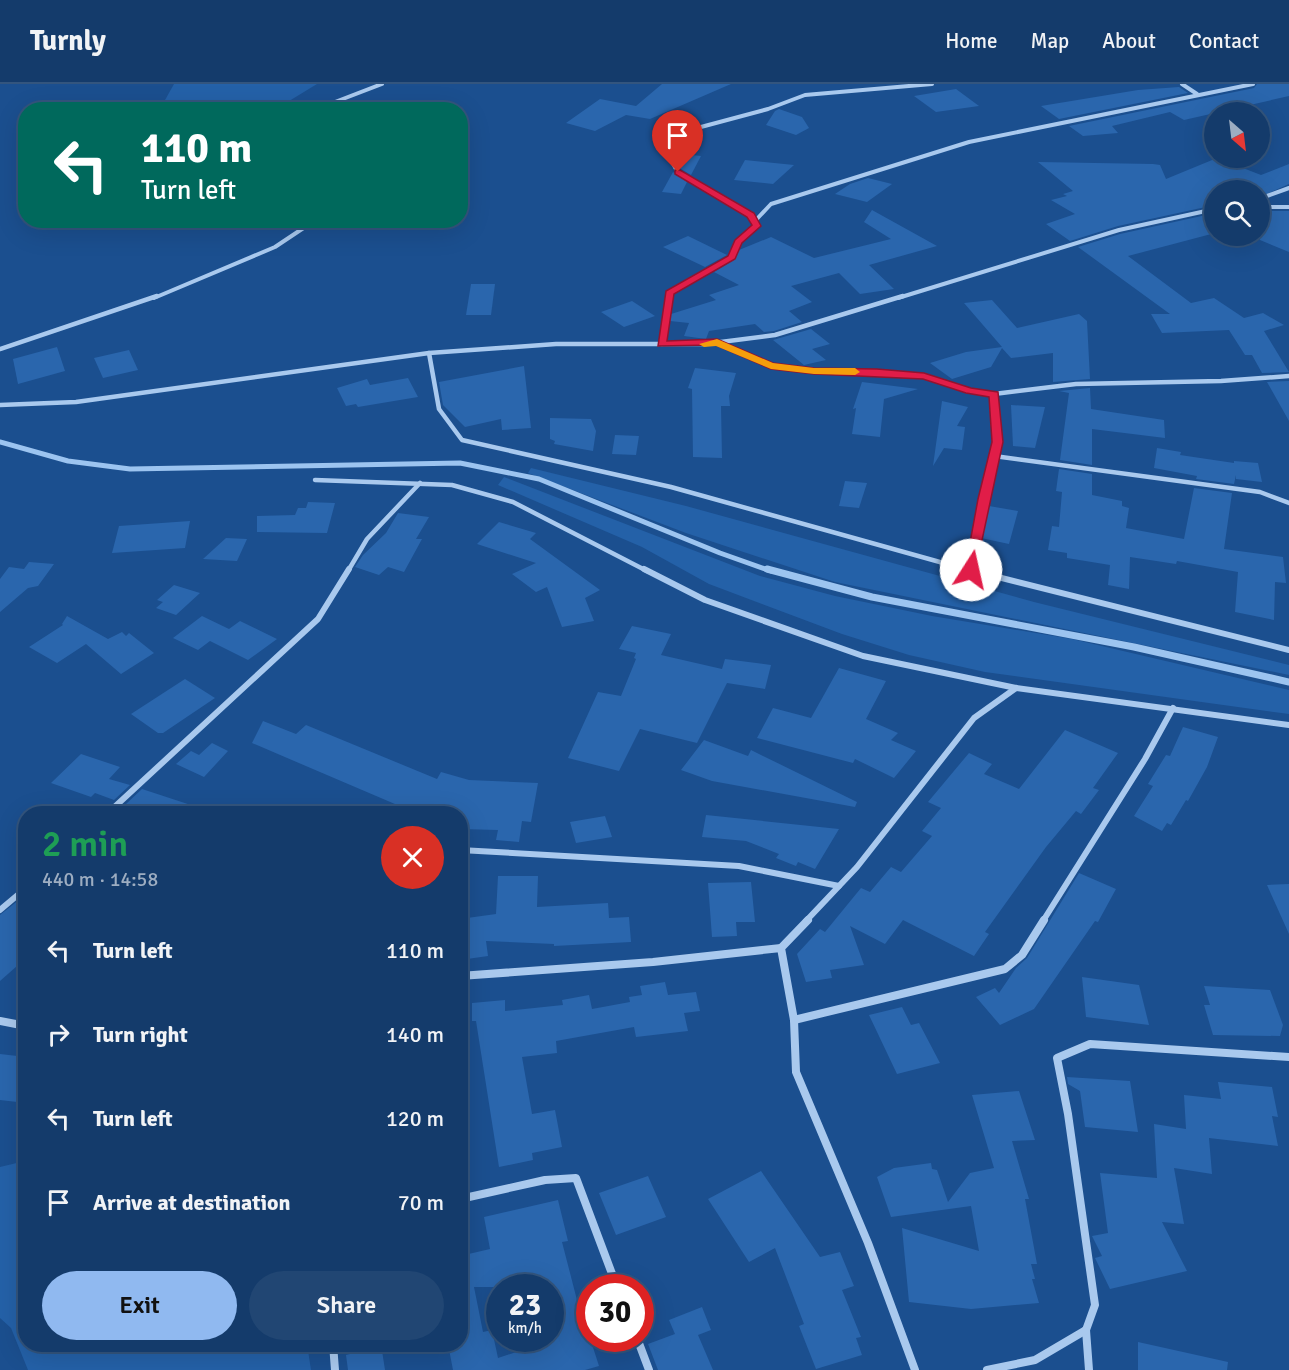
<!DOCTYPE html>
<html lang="en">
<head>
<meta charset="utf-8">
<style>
	:root { --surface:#143b6b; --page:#214673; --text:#f1f3f6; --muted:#9dadc1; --line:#33557e; --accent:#90b9f0 }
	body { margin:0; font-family:Signika,sans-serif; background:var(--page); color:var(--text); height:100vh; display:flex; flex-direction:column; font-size:22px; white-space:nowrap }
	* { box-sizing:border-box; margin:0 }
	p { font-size:20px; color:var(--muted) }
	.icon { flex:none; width:33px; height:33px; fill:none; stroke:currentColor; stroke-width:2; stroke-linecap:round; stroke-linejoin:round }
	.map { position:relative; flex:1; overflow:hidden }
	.details { position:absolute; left:18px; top:722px; width:450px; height:546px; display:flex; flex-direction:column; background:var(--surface); border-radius:24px; box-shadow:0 6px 24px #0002,0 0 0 2px var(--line) }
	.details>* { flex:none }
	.top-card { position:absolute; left:18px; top:18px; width:450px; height:126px; border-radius:24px; box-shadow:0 6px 24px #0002,0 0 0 2px var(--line); background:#00695c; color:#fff; overflow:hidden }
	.needle { width:39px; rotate:152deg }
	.tools { position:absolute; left:1204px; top:18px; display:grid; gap:12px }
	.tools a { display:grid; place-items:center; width:66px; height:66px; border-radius:50%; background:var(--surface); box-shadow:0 6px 24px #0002,0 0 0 2px var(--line); font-size:30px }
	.speed { position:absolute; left:486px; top:1190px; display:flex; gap:12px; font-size:30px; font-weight:700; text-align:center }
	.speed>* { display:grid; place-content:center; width:78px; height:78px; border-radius:50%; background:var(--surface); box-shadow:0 6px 24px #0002,0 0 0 2px var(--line); line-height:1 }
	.speed small { font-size:15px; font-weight:400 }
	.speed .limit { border:9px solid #d22; background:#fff; color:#111 }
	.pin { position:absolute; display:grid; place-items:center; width:51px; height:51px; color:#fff; margin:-62px -26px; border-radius:50% 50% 50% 0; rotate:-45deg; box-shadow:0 0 6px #0007 }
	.pin .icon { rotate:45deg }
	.me { position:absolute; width:66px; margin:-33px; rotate:10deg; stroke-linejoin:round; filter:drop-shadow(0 0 4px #0008) }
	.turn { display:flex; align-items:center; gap:21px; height:126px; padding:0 24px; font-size:27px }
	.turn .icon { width:78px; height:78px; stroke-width:2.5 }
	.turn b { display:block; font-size:42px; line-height:51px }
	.round { display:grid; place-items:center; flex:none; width:63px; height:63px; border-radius:32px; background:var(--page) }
	.head { display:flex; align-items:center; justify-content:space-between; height:102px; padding:0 24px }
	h1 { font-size:36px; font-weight:600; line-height:45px; color:#1e9e55 }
	.action { display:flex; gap:12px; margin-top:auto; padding:12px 24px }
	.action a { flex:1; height:69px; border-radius:36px; background:var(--accent); color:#111; font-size:24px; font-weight:600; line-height:69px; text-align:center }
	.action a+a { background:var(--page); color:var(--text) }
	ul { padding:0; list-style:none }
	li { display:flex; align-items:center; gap:18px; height:84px; padding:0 24px }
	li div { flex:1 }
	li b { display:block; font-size:22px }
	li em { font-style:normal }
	header { display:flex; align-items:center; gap:36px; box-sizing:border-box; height:84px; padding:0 30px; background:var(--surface); border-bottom:2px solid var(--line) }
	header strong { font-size:28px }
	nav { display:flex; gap:33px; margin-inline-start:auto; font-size:21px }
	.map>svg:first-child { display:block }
</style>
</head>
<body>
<header>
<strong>Turnly</strong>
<nav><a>Home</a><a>Map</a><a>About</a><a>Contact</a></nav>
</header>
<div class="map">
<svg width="1289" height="1286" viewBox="0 0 1289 1286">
	<rect width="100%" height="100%" fill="#1b4f8f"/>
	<g fill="#2461a8">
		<polygon points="174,0 317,0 276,25 160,25"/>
		<polygon points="531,384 686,422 1034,518 1289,581 1289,591 835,498 686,449 528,389"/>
		<polygon points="504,393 760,492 835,512 932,532 1072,555 1289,606 1289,630 985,588 909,571 842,550 709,500 642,463 498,401"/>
		<polygon points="25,1077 26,1260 307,1260 311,1286 28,1286 11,1244 0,1234 0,1083"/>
	</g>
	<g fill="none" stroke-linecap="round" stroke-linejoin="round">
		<polyline stroke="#9cc4f0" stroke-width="5" points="0,358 68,377 130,385 460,379 539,395 720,469 771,487"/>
		<polyline stroke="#9cc4f0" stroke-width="7" points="767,485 872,513 1134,563 1289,598"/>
	</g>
	<g fill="#2a66ad" fill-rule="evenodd">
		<polygon points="662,0 731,0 650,35 626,31 595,47 566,39 600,15 636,22"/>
		<polygon points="1257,0 1289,0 1289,12 1184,36 1170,28 1112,42 1118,49 1083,52 1069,42 1254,4"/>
		<polygon points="1179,3 1188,9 1059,35 1041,22 1138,6"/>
		<polygon points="956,5 979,22 936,28 914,12"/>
		<polygon points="779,25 802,33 809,44 796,51 766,41 775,27"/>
		<polygon points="683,70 701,72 691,91 681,85 677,79"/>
		<polygon points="1217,74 1261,91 1289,80 1289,100 1260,113 1260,106 1215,106 1215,121 1118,142 1070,157 1046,140 1075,130 1051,116 1067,112 1063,110 1073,107 1038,78 1153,80 1160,81 1166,95"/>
		<polygon points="745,76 794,81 773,100 734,96"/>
		<polygon points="673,88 687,98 681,110 662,108"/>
		<polygon points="868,94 892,100 867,118 835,110 850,100"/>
		<polygon points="872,126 937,162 869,181 894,205 860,210 839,189 791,202 812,218 789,227 802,238 774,247 764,248 755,240 709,247 706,255 684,252 689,239 670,237 671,230 716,216 709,211 739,201 714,188 734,176 739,166 771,153 814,174 891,155 864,138"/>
		<polygon points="1260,127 1289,127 1289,168 1260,156"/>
		<polygon points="1215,129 1215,149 1128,172 1191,219 1214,214 1244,234 1263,229 1284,241 1264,247 1289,288 1262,289 1252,271 1245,271 1229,246 1162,249 1151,230 1170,230 1078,163 1120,150"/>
		<polygon points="688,152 727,171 705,183 663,163"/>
		<polygon points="471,200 495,200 491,231 466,231"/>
		<polygon points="992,216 1017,244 1079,230 1087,237 1090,295 1053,298 1053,269 1011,274 1002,264 991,283 952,295 930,279 966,268 1002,263 964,219"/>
		<polygon points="632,217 655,232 624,243 601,228"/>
		<polygon points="811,245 830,260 812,265 826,276 804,281 773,256"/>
		<polygon points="57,263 65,287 18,300 13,275"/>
		<polygon points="129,266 138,286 103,294 94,274"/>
		<polygon points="524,282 531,344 502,346 501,335 465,343 443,321 439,298"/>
		<polygon points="695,284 736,289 729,312 730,322 721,322 722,374 693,373 692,305 688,304"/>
		<polygon points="408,294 418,313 358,323 356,320 346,322 337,304 367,295 370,301"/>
		<polygon points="1289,297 1289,337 1267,298"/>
		<polygon points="862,298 918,305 884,315 880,353 852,350 856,324 853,325"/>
		<polygon points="1090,304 1091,325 1164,336 1165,354 1092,345 1092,381 1060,376 1069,309 1059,307"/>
		<polygon points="942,317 968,323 957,342 965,343 962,366 944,364 933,382"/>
		<polygon points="1011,321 1045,323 1035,364 1013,362"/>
		<polygon points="550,334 591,335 596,347 593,367 554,360 555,357 550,355"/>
		<polygon points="615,351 639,352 636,371 612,370"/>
		<polygon points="1157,364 1181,368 1180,371 1234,379 1234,377 1258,379 1262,398 1236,395 1236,391 1234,400 1196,395 1197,392 1154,384"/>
		<polygon points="1059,385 1092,390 1092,411 1122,417 1122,422 1129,424 1126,444 1184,455 1194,404 1232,409 1224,465 1283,473 1286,499 1275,498 1274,536 1235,528 1238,488 1177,477 1176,480 1130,473 1129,505 1108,501 1110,481 1067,474 1067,469 1048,466 1052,442 1059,443 1062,408 1056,407"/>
		<polygon points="845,397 867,399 859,424 839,422"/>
		<polygon points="308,418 335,419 327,449 257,448 257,432 295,431 298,424 306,424"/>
		<polygon points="989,422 1018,427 1009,460 981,454"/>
		<polygon points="398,429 429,433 416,455 422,455 404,488 388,483 379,491 355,483 363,471 386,449"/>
		<polygon points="190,437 185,464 112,469 119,442"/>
		<polygon points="499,438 536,449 530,455 600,506 585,514 594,537 562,543 547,503 536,508 512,490 536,479 477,460"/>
		<polygon points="226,454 247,455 237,477 203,475"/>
		<polygon points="29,478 54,480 38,502 28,504 0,528 0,495 9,483 24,485"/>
		<polygon points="174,501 200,509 176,531 156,524 163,518 157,516"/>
		<polygon points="67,532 108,555 122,548 126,552 129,549 154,569 121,590 86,560 57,579 29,563 63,541 62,540"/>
		<polygon points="202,532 229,545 240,537 277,555 248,576 210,557 198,566 173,554"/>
		<polygon points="632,542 671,550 661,571 722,585 725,575 771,581 765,605 727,599 697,659 640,645 619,687 568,674 598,608 621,612 636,575 634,574 636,569 619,565"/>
		<polygon points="839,584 886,597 866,635 898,649 891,656 916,667 894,694 855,675 853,679 757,654 773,624 811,634"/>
		<polygon points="185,595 215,614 163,649 158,649 131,630"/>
		<polygon points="263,637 296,650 306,641 437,695 441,688 469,696 538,699 531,738 522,737 519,758 496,756 498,746 460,745 460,729 416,729 252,659"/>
		<polygon points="1183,643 1218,653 1207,683 1188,717 1186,716 1171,741 1167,739 1162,747 1134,732 1153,702 1148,700 1166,671 1170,672"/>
		<polygon points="1065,646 1118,669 1093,704 1099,706 1081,730 1076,727 1046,763 985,848 989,850 974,872 903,836 885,860 850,842 864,881 830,886 832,894 806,898 797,870 820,845 825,848 861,804 870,808 891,783 901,788 932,752 922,747 941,724 928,718 969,669 992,680 984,690 1019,705"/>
		<polygon points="704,656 748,672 751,666 857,718 855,723 712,697 681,686"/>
		<polygon points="212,659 228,667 204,693 176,680 191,667 199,671"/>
		<polygon points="81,670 120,683 109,695 130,701 114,716 95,709 91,713 51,699"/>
		<polygon points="142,705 203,725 203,729 124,729 131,722 126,720"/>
		<polygon points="706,731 839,745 815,785 798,778 796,782 776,774 779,770 746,757 702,753"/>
		<polygon points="605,732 612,753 576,759 570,738"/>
		<polygon points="1079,789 1116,805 1098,838 1095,837 1034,925 1000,941 976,913 995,904 999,909 1016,884 1027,874"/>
		<polygon points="498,792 538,792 537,823 608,819 609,834 629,833 631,858 554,862 554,860 486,857 488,872 460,876 460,835 496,830"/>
		<polygon points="751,798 755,838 736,838 737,852 712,853 708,799"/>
		<polygon points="1289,800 1289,850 1267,801"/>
		<polygon points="25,811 26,874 0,897 0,831"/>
		<polygon points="1082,893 1139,901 1149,941 1086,933"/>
		<polygon points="665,898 668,911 696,908 700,927 684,929 688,947 636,953 634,943 556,957 557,969 522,973 532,1030 555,1026 562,1063 532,1069 533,1076 499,1083 476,937 472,937 472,919 505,916 505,927 563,921 562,916 589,911 592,925 630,918 629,913 642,911 640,902"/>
		<polygon points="1204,902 1270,906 1283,941 1280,952 1213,951 1204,921 1210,921"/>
		<polygon points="902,923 911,941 919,939 940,979 897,990 869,931"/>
		<polygon points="0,970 26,973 26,1019 0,1016"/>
		<polygon points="1067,993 1130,997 1138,1048 1085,1043 1080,1007 1068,1000"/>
		<polygon points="1218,998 1272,1003 1278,1033 1272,1032 1278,1062 1209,1054 1212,1090 1174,1084 1184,1140 1162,1138 1187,1187 1110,1205 1095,1174 1102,1172 1092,1152 1108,1149 1100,1089 1157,1094 1154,1040 1186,1045 1184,1011 1221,1015"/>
		<polygon points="1019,1007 1035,1056 1012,1057 1029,1115 1025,1115 1037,1180 1031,1180 1035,1195 1032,1195 1039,1219 971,1225 909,1218 902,1144 979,1167 971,1122 891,1133 877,1093 894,1084 931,1079 932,1085 937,1086 948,1118 970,1089 994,1084 972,1011"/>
		<polygon points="761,1087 820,1173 840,1168 854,1202 842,1206 861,1253 856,1254 862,1271 816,1285 799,1242 804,1240 775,1164 749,1178 708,1115"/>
		<polygon points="648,1092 666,1133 616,1151 599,1109"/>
		<path d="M 558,1116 L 568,1157 L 562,1158 L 577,1216 L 590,1216 L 590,1254 L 599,1282 L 585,1286 L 453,1286 L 448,1260 L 460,1260 L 460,1172 L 490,1165 L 484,1133 ZM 474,1203 L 550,1203 L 550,1257 L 498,1274 L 492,1246 L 483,1248 Z"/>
		<polygon points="702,1223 711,1246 698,1251 713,1286 658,1286 648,1260 675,1250 669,1236"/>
		<polygon points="1138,1258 1228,1278 1227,1286 1138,1286"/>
		<polygon points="361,1260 381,1260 385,1286 348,1286 346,1271 362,1267"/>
	</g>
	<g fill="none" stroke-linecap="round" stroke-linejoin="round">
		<g stroke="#a9c9ee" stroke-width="4">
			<polyline points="1182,0 1197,10"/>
			<polyline points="326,26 335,18 382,0"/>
			<polyline points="1260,118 1267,112 1289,104"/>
			<polyline points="1260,123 1289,123"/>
			<polyline points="755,137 771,120 969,58 1253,0"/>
			<polyline points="154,214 275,163 308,141 310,136"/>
			<path d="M 668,214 L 669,209 L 731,173 L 738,157 L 756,142 L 751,131 L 678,88 C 671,78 665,63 671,51 L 768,25 L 805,11 L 932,0"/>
			<polyline points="898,214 1119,146 1215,125"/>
		</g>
		<g stroke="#a9c9ee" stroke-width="4.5">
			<polyline points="719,259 771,282 814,287 924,292 970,307 994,310 1076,300 1221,297 1289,292"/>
			<polyline points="662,260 669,212"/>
			<polyline points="0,265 157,212"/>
			<polyline points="429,269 439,325 462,356 671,403 972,487"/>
			<polyline points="0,321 76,318 429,269 556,260 705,260 775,251 903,212"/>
			<polyline points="994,372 1260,408 1289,419"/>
			<polyline points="315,396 452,401 513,418 647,487"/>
			<polyline points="971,486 983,415 998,358 994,310"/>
			<polyline points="348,487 367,455 420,399"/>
		</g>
		<g stroke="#a9c9ee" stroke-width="6">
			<polyline points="644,485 705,516 863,572 1016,604 1289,641"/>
			<polyline points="966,485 1289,566"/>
			<polyline points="108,729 318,535 349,485"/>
			<polyline points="460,766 739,782 839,802"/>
			<polyline points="0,826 26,804"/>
			<polyline points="806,837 857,783 974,634 1016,604"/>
			<polyline points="1043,837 1145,675 1173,624"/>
		</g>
		<g stroke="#a9c9ee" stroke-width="8">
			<polyline points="808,836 781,864 794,936 796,988 868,1159 915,1286"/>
			<polyline points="460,892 653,878 781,864"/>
			<polyline points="794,936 1005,885 1022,871 1044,836"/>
			<polyline points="0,937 26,942"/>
			<polyline points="460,1115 545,1096 576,1094 617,1203"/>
			<polyline points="1086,1246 1089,1286"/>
			<polyline points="637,1254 649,1286"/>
			<polyline points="333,1260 335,1286"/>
			<polyline points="987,1286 1035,1276 1086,1246 1095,1221 1068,1030 1057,974 1090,960 1289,973"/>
		</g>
	</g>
	<polygon fill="#e11d48" stroke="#92132f" stroke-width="1.5" points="675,86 680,86 754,129 761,142 742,159 735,175 674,210 667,257 717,255 773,279 814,284 877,285 924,289 971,304 998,308 1003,358 975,489 965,486 978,415 992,358 989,313 966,309 923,295 814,290 771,285 716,261 658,262 666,207 728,172 735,156 752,141 747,133 675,90"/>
	<polygon fill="#f59e0b" points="717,255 773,279 814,284 855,284 860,288 855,291 814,290 771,285 716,262 704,263 699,260"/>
</svg>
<div class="tools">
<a><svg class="needle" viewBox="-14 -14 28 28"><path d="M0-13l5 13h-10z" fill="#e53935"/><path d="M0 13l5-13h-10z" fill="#9dadc1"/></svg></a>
<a><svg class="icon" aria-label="search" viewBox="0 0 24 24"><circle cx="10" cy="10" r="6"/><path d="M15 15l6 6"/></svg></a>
</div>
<div class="speed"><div>23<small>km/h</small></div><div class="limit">30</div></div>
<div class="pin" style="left:678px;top:88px;background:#d93025"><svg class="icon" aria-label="arrive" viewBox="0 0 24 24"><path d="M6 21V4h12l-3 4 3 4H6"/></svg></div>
<svg class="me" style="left:971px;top:486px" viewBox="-20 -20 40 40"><circle r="19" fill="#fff"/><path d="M0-13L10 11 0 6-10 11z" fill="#e11d48"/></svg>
<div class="top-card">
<div class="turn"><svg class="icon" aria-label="left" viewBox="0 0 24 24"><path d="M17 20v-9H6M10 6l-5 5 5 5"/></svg><div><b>110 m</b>Turn left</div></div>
</div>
<section class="details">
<div class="head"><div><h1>2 min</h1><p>440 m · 14:58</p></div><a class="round" style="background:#d93025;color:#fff"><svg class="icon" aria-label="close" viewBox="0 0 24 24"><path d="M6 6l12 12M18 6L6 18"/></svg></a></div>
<ul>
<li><svg class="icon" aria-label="left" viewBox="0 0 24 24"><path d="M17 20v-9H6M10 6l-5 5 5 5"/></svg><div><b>Turn left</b></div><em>110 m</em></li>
<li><svg class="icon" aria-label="right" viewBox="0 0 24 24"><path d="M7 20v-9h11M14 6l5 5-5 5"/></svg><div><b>Turn right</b></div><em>140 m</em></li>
<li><svg class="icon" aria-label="left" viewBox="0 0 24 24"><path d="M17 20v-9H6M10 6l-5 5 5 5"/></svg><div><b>Turn left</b></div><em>120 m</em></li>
<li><svg class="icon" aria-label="arrive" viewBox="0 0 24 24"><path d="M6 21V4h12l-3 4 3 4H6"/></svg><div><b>Arrive at destination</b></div><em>70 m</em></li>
</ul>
<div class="action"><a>Exit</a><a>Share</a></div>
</section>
</div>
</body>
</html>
